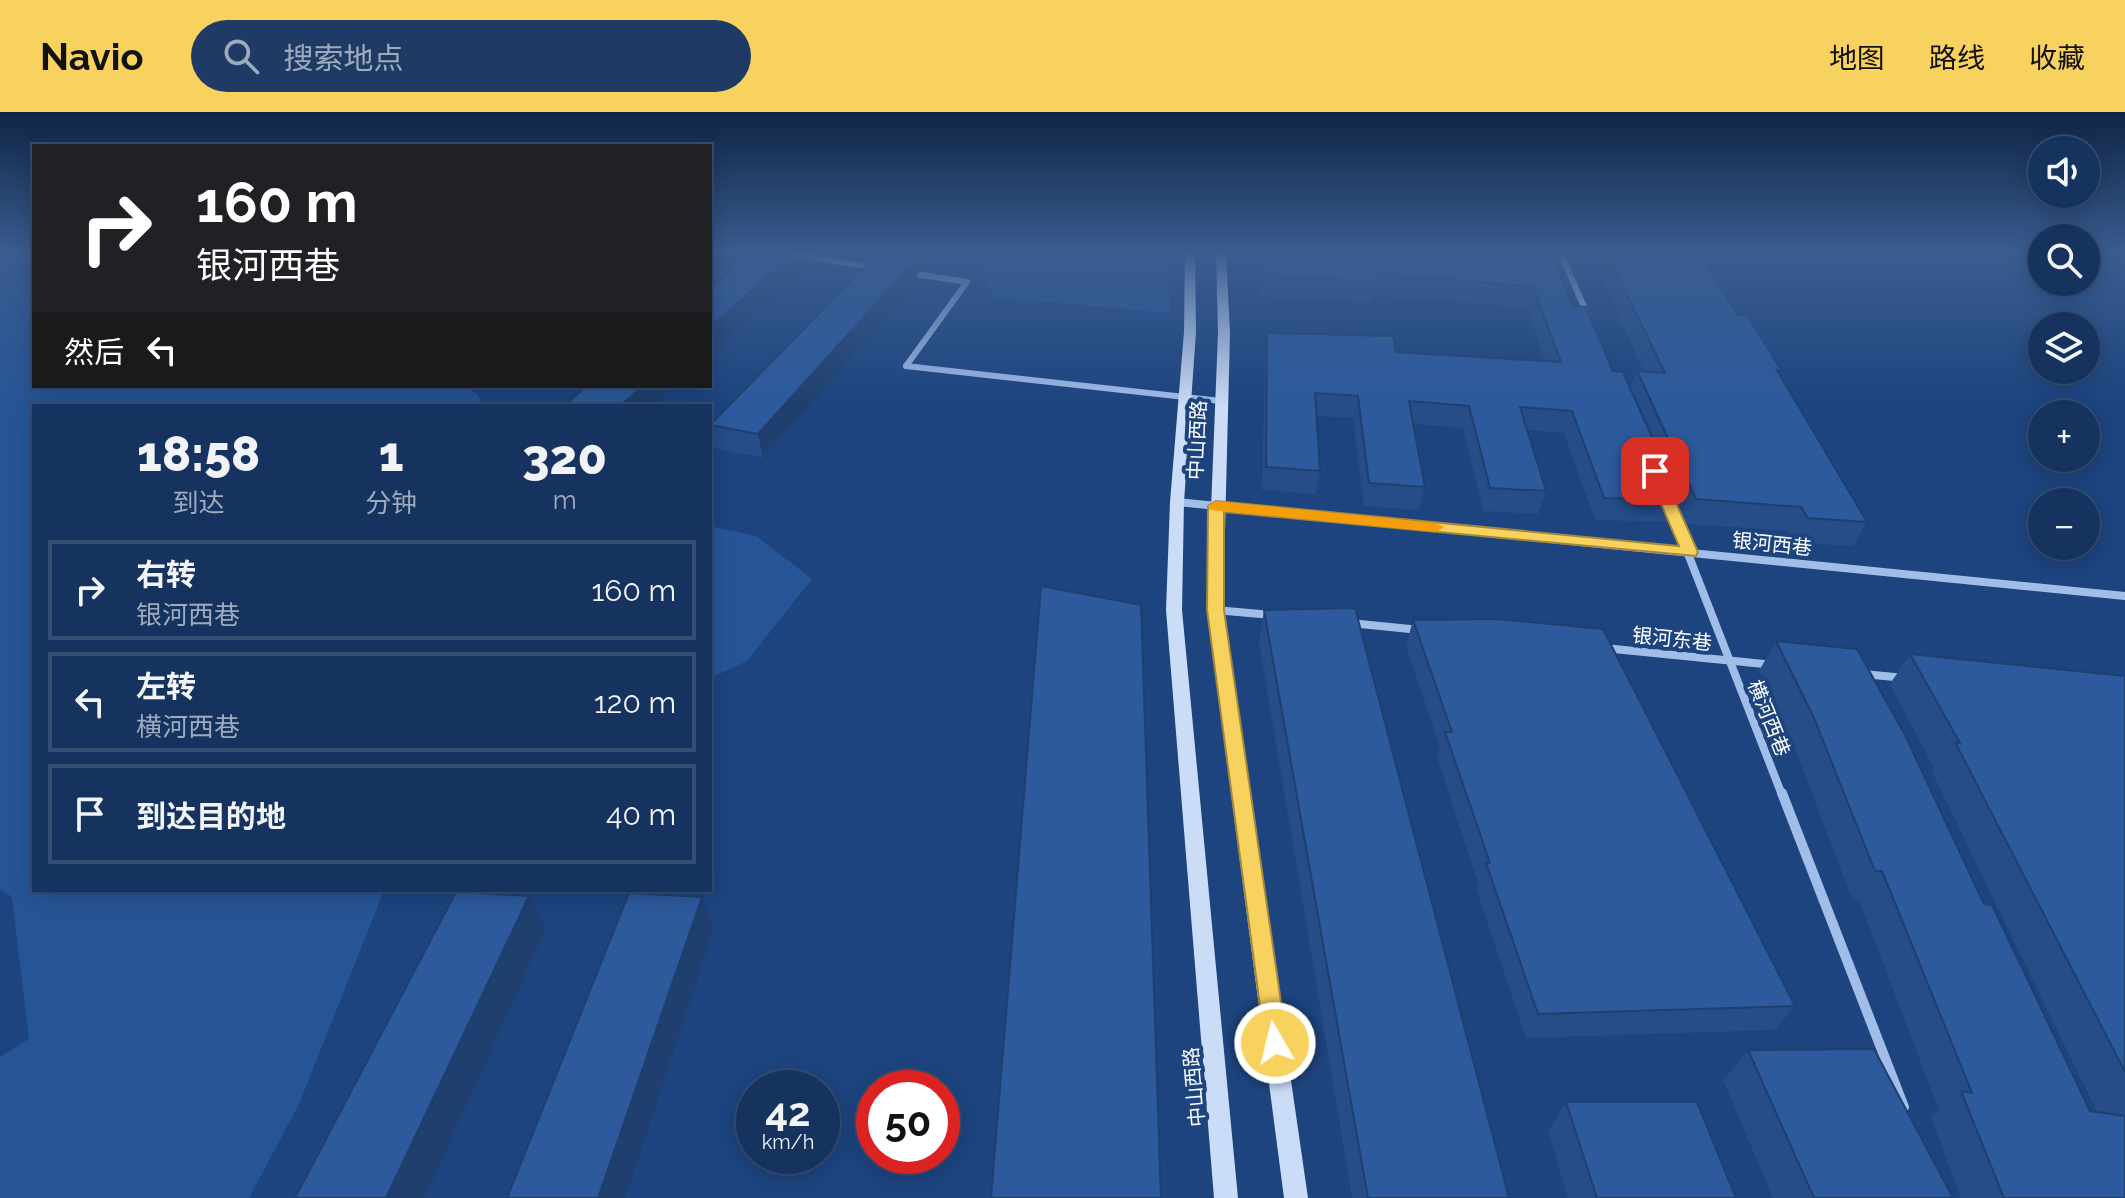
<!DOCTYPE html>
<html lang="zh">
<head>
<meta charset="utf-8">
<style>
	:root { --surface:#16335f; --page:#1f3b65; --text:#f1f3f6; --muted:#9eaabd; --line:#354e74; --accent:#f8d25e }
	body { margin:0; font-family:Raleway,"Noto Sans SC",sans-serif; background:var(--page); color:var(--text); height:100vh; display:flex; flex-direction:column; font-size:30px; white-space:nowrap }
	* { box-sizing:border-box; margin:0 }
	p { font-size:26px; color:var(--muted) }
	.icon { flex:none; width:44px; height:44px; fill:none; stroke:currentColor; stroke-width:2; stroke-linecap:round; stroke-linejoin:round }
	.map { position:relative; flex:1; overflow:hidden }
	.panel { position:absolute; left:32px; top:292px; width:680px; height:488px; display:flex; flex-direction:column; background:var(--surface); border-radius:0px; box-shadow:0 4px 20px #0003,0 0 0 2px var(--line) }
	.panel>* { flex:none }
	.top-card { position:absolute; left:32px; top:32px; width:680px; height:244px; border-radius:0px; box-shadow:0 4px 20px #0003,0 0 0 2px var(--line); background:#202124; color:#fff; overflow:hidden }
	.tools { position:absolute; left:2028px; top:24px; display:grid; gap:16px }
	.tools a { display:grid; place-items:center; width:72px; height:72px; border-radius:50%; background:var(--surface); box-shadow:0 4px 20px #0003,0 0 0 2px var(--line); font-size:40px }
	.speed { position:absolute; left:736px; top:958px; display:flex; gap:16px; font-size:40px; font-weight:700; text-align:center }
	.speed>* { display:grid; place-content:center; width:104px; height:104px; border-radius:50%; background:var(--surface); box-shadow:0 4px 20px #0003,0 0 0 2px var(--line); line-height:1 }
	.speed small { font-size:20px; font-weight:400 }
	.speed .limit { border:12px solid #d22; background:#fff; color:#111 }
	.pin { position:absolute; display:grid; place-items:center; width:68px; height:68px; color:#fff; margin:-34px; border-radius:16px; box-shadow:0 4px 12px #0006 }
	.me { position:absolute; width:88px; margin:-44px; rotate:352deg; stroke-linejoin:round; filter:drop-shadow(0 0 6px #0008) }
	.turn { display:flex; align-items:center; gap:28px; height:168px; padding:0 32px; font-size:36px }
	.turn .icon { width:104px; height:104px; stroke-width:2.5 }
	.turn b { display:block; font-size:56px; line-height:68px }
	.then { display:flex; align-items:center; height:76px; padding:0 32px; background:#0003; gap:16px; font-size:30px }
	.eta { display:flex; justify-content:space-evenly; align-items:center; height:136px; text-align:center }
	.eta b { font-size:48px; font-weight:800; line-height:56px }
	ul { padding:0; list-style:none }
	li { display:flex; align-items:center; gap:24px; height:100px; margin:0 16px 12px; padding:0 16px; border:4px solid var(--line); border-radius:0px }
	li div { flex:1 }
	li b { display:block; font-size:30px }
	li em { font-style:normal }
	header { display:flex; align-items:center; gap:48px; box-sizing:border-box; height:112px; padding:0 40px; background:var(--accent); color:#111 }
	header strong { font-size:38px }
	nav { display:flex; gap:44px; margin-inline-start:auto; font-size:28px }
	.search { width:560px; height:72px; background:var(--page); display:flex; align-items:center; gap:20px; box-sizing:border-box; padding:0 28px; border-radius:44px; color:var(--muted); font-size:30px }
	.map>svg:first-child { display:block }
</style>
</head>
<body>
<header>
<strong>Navio</strong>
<div class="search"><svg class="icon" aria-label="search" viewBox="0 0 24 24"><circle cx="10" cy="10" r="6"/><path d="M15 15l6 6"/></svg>搜索地点</div>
<nav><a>地图</a><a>路线</a><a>收藏</a></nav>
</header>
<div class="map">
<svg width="2125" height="1086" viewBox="0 0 2125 1086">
	<rect width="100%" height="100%" fill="#1d447f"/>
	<g fill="#265597">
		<polygon points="0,142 34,142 34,149 23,163 34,176 34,274 466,274 478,283 483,294 34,294 34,778 376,778 383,781 299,992 249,1086 0,1086 0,945 29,927 12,785 0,777"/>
		<polygon points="978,142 1168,142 1170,201 994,185 979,156"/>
		<polygon points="710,414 756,424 812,467 747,549 710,566"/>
	</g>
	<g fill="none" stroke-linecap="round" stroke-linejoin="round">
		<g stroke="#a0bee8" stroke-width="6">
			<polyline points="793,142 876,156"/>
			<polyline points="1561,142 1588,204"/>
			<polyline points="906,254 1221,289"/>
			<polyline points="906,254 967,170 909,161"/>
		</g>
		<g stroke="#a0bee8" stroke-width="8">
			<polyline points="1177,390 2125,484"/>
			<polyline points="1669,393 1782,683"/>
			<polyline points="1215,498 1272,503"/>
			<polyline points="1350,511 1420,518"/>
			<polyline points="1604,536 1774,553"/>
			<polyline points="1863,562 1905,566"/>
		</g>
		<polyline stroke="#a0bee8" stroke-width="10" points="1782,681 1904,995"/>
		<g fill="#cbdcf7" fill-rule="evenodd">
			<polygon points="1185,142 1195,142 1196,220 1184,390 1182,498 1238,1086 1214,1086 1166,498 1170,390 1184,220"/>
			<polygon points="1216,142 1226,142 1230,221 1223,498 1308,1086 1284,1086 1207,498 1218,221"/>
		</g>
	</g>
	<g fill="#264d87">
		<polygon points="1263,142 1553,142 1572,194 1613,259 1630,277 1637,259 1644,260 1590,142 1700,142 1738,203 1782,259 1780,263 1867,410 1853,434 1794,431 1788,419 1685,412 1677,394 1669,410 1595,408 1564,321 1527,318 1546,379 1538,402 1483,399 1463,316 1413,312 1425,375 1419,398 1364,394 1353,306 1316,304 1320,359 1316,382 1262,378 1265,242 1267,221 1396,240 1545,249 1527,196 1431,187 1374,184 1372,191 1261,184"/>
		<polygon points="34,150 34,175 21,156"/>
		<polygon points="918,169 763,346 715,336 710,312"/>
		<polygon points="568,290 653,294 570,294"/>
		<polygon points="1264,498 1509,1086 1352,1086 1259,530"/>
		<polygon points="1413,508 1795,894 1775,918 1526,926 1476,776 1478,771 1437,645 1440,635 1406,534"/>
		<polygon points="1776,529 1984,792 2090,999 2097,1000 1932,660 1934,656 1890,572 1910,542 2125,564 2125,1086 1961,1086 1931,1005 1939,998 1859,788 1852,787 1795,636 1759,559"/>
		<polygon points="1748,938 1953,1086 1773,1086 1723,968"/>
		<polygon points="1566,990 1736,1086 1568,1086 1548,1019"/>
	</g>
	<g fill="#1f3f6e">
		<polygon points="793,142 798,163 710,243 710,215"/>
		<polygon points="916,147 918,169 763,346 758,322"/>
		<polygon points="643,274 675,274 653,294 620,294"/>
		<polygon points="529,784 546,816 425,1086 386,1086"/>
		<polygon points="702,785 714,817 625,1086 598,1086"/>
	</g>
	<g fill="#2c5a9d" stroke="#1f3f6e" stroke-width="2">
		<polygon points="750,142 793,142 710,215 710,177"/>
		<polygon points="877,142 916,147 758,322 710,313"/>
		<polygon points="1264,142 1553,142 1572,194 1586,195 1613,259 1623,260 1680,388 1604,386 1572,299 1520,295 1546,379 1490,376 1469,294 1409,289 1425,375 1369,371 1358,284 1315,281 1320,359 1266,355 1267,221 1393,224 1396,240 1561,250 1533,175 1436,166 1376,163 1376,170 1264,163"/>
		<polygon points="1607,142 1700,142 1738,203 1747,203 1782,259 1777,258 1867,410 1808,406 1801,395 1696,387 1637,259 1665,261"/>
		<polygon points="34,150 34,158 21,156"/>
		<polygon points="587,274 643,274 620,294 588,294 568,290"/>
		<polygon points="1041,474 1141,493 1161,1086 991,1086"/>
		<polygon points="1355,496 1509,1086 1368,1086 1264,498"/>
		<polygon points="1497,507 1603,517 1795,894 1538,902 1486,751 1490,751 1445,620 1452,620 1413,508"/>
		<polygon points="1776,529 1857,537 1905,623 1984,792 1992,793 2090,999 2125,1004 2125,1086 2004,1086 1961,979 1972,981 1882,759 1875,759 1814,606"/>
		<polygon points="1910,542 2125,564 2125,960 1955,630 1960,631"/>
		<polygon points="456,780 529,784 386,1086 295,1086"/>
		<polygon points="629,781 702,785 598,1086 507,1086"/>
		<polygon points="1874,937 1953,1086 1814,1086 1748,938"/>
		<polygon points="1566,990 1697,990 1736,1086 1597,1086"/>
	</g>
	<linearGradient id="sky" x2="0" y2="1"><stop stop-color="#102546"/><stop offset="0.48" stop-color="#3a5c90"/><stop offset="1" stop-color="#3a5c90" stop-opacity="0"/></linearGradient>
	<rect width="2125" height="294" fill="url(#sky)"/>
	<polygon fill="#f8d25e" stroke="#a1883d" stroke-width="2" points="1655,354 1662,359 1698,440 1696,444 1224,400 1224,498 1287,931 1283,939 1275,943 1266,939 1207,498 1208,394 1216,389 1679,434 1647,359"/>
	<polygon fill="#f59e0b" points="1216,389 1436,411 1444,415 1436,420 1210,398 1208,394"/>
	<g text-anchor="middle" stroke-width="8" stroke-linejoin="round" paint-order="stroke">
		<g font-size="20" fill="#fff" stroke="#1d447f">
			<text transform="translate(1197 328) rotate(-87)" y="7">中山西路</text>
			<text transform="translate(1772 432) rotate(6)" y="7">银河西巷</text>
			<text transform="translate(1672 527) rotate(6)" y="7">银河东巷</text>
			<text transform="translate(1769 606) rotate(68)" y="7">横河西巷</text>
			<text transform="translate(1194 975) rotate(-95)" y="7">中山西路</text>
		</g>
	</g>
</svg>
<div class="tools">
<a><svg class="icon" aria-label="sound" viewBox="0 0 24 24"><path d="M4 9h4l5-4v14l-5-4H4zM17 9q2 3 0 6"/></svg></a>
<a><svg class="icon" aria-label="search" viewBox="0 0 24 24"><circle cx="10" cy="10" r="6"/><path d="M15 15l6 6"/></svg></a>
<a><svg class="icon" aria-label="layers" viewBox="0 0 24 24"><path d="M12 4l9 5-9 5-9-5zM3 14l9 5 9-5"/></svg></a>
<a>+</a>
<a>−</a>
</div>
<div class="speed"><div>42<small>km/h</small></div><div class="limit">50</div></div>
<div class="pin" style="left:1655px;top:359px;background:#d93025"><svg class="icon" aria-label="arrive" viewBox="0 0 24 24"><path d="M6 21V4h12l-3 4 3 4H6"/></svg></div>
<svg class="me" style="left:1275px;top:931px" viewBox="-20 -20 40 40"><circle r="17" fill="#f8d25e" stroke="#fff" stroke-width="3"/><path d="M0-11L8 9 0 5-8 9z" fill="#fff"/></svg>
<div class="top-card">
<div class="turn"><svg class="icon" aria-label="right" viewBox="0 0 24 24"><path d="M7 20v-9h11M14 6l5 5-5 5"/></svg><div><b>160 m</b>银河西巷</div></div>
<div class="then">然后<svg class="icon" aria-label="left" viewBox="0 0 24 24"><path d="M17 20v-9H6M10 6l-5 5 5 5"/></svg></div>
</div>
<section class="panel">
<div class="eta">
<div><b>18:58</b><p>到达</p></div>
<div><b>1</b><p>分钟</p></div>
<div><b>320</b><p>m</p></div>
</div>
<ul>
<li><svg class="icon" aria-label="right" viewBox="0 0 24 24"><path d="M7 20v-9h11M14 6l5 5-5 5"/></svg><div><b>右转</b><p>银河西巷</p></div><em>160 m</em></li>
<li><svg class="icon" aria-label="left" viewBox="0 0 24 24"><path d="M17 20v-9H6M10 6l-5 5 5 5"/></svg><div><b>左转</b><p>横河西巷</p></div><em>120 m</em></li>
<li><svg class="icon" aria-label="arrive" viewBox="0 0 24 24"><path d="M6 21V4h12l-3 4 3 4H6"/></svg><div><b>到达目的地</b></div><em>40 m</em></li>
</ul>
</section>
</div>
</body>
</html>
